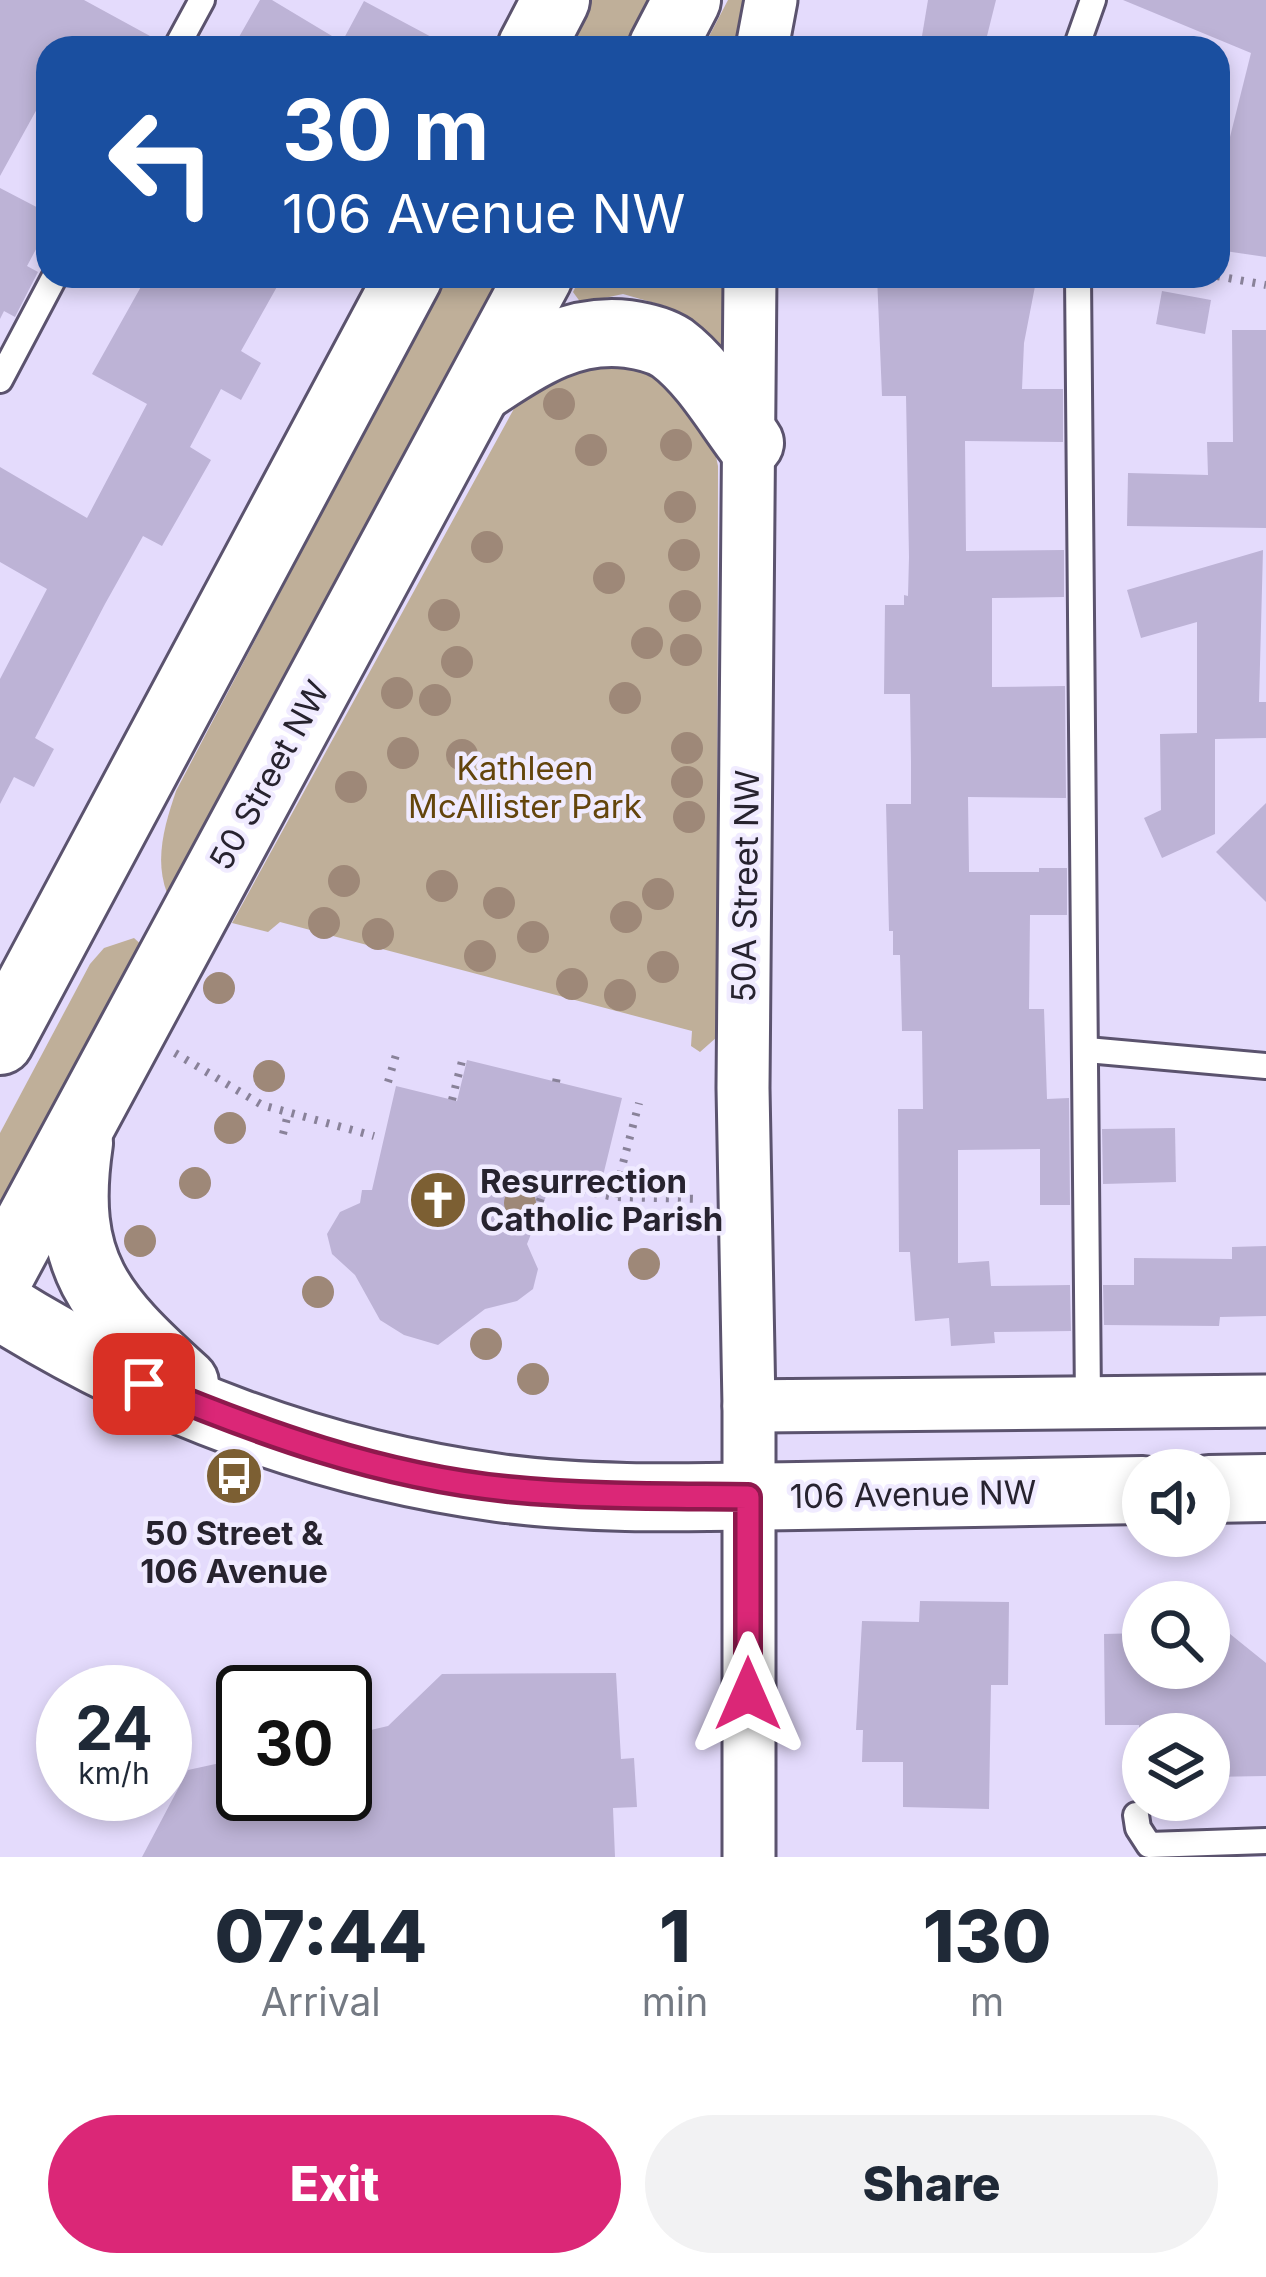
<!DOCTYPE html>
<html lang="en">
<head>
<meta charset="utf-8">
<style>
	:root { --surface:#fff; --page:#f2f2f3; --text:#1f2937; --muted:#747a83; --accent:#db2777 }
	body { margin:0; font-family:Inter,sans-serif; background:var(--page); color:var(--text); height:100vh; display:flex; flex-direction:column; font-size:45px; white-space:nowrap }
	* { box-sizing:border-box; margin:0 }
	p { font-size:39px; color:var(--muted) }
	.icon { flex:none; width:66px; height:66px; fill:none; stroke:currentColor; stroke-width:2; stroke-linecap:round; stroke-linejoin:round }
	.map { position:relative; height:1857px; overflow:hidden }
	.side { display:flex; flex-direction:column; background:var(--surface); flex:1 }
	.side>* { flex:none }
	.guide { position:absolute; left:36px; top:36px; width:1194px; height:252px; border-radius:36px; box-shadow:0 6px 18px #0003; background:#1a4fa0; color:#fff; overflow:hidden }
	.buttons { position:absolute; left:1122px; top:1449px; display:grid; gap:24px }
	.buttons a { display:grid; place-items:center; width:108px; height:108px; border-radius:50%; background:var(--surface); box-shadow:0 6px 18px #0003; font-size:60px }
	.speed { position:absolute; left:36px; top:1665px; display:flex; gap:24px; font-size:60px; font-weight:700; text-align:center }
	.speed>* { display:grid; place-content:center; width:156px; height:156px; border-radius:50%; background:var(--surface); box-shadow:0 6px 18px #0003; line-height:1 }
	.speed small { font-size:30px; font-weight:400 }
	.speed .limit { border:6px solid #111; border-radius:18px; background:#fff; color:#111 }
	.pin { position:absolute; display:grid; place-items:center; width:102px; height:102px; color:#fff; margin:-51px; border-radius:24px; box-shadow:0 6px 18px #0006 }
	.me { position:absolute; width:132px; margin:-66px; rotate:0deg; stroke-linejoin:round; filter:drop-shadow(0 0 9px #0008) }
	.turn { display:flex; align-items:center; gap:42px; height:252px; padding:0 48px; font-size:54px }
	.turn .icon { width:156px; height:156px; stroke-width:2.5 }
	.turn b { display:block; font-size:84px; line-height:102px }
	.eta { display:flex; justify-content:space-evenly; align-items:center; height:204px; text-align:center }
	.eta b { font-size:72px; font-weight:800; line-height:84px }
	.button { display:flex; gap:24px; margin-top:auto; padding:24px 48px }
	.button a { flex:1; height:138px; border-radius:72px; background:var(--accent); color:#fff; font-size:48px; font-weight:800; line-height:138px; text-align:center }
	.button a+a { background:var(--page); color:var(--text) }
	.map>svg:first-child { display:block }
</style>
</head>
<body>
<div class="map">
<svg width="1266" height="1857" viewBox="0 0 1266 1857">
	<rect width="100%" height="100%" fill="#e4dbfc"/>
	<g fill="#bfaf99">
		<polygon points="591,0 654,0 628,48 565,48"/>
		<polygon points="728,0 757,0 751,48 703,48"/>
		<path d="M 446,276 L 506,276 L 177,892 L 167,893 C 154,859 165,824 176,791 Z"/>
		<polygon points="581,276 740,276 725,349 665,306 623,294 581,303 573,292"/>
		<polygon points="568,362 660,369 709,423 718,466 717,1037 700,1052 691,1046 692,1031 280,922 268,932 232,923 516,405 535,378"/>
		<polygon points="134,938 145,948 0,1220 0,1133 90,964 104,948"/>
	</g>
	<g fill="#bdb3d6">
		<polygon points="0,0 84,0 161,42 160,48 48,48 48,89 0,176"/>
		<polygon points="260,0 272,0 342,42 364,1 452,48 259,48 239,37"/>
		<polygon points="928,0 996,0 984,48 920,48"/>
		<polygon points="1123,0 1266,0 1266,257 1218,250 1227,149 1251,53"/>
		<polygon points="0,188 48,213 48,227 27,266 38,272 15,317 4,311 0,319"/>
		<polygon points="147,276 283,276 241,351 261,363 241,400 221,389 190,447 211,460 162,546 143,536 105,604 35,738 54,749 34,787 14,777 0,804 0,679 47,589 0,562 0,467 87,518 147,404 92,374"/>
		<polygon points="877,276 1037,276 1024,343 1022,389 1063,389 1063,442 965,441 966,551 1064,550 1064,597 992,598 992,687 1065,686 1066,798 968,797 969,872 1039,872 1039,868 1067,868 1067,915 1030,915 1029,1009 1044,1009 1047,1099 1069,1098 1070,1205 1040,1205 1040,1149 958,1150 958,1263 989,1261 991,1286 1070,1285 1071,1331 994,1332 995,1343 951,1346 949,1318 915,1321 910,1252 899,1252 898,1109 923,1109 922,1031 902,1031 900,955 893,955 893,931 889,931 886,804 911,804 911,762 910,694 884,694 885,605 904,605 904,595 908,596 909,557 906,396 882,396"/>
		<polygon points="1162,291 1211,300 1205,334 1156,324"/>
		<polygon points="1232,330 1266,330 1266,528 1127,526 1128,473 1208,475 1207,442 1233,442"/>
		<polygon points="1263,550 1259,702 1266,702 1266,738 1215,739 1215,834 1162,858 1144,818 1161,810 1160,734 1197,733 1197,622 1141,638 1127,590"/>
		<polygon points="1266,803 1266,902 1216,852"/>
		<polygon points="467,1060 622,1098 601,1184 555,1174 527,1244 538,1269 533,1289 517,1301 485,1309 438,1345 404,1335 380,1320 355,1275 332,1254 327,1234 340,1212 360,1203 362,1190 372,1190 396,1086 457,1101"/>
		<polygon points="1175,1128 1176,1182 1103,1184 1102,1129"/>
		<polygon points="1266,1246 1266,1316 1220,1317 1219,1326 1104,1325 1103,1285 1134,1285 1134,1258 1232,1259 1232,1247"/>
		<polygon points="920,1601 1009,1602 1008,1685 991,1685 989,1809 903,1807 903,1762 862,1762 863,1730 856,1730 862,1621 919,1622"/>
		<polygon points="1209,1617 1266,1663 1266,1776 1209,1777 1209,1734 1139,1734 1139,1725 1105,1725 1104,1634 1143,1633 1143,1668 1209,1668"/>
		<polygon points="616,1673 621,1759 634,1758 637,1807 613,1808 615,1857 142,1857 188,1770 243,1758 243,1794 345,1794 345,1736 388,1726 442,1674"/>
	</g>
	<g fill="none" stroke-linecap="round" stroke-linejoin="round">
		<defs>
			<g id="lane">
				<polyline points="176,48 202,0"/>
				<polyline points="1076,48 1093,0"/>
				<polyline points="1078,276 1088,1403"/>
				<polyline points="0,380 55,276"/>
				<polyline points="1087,1050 1266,1066"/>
				<polyline points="1136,1815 1138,1828 1149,1845 1266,1841"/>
			</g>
			<g id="street">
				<polyline points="762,48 771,0"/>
				<polyline points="749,1406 1266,1401"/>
				<polyline points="749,1857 749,1406 743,1088 750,276"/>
			</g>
			<g id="secondary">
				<polyline points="531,48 556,0"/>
				<polyline points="662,48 687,0"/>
				<path d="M 482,387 C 528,357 570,327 628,334 C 642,336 660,340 672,348 C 704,372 726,411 750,443"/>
				<polyline points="0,1041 409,276"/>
				<path d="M 79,1143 C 61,1264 99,1305 185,1383"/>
				<polyline points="0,1276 539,276"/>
				<path d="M 0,1306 C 151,1401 323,1464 499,1488 C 598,1501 699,1497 798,1496 C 913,1494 1028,1492 1143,1490"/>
				<polyline points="1209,1489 1266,1488"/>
			</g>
		</defs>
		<use href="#lane" stroke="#5b536e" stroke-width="30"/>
		<use href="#street" stroke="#5b536e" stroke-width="57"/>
		<use href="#secondary" stroke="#5b536e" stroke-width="72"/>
		<g stroke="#898299" stroke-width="8" stroke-dasharray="3 9" stroke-linecap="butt">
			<polyline points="1217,276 1266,285"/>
			<polyline points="175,1053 262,1105 374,1136"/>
			<polyline points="388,1082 398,1048"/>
			<polyline points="556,1082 558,1072"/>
			<polyline points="452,1100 463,1057"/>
			<polyline points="283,1134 288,1114"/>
			<polyline points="559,1186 614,1197 699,1199"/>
			<polyline points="614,1197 639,1103"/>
			<polyline points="523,1226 524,1222 532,1224 546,1183"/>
		</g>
		<use href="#lane" stroke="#fff" stroke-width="24"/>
		<use href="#street" stroke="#fff" stroke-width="51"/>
		<use href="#secondary" stroke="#fff" stroke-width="66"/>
	</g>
	<g fill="#9e8878">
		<circle cx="559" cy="404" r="16"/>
		<circle cx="676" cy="445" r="16"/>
		<circle cx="591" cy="450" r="16"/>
		<circle cx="680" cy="507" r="16"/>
		<circle cx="487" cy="547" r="16"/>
		<circle cx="684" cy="555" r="16"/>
		<circle cx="609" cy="578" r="16"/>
		<circle cx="685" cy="606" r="16"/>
		<circle cx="444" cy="615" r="16"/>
		<circle cx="647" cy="643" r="16"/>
		<circle cx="686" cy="650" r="16"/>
		<circle cx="457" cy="662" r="16"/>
		<circle cx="397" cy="693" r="16"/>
		<circle cx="625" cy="698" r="16"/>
		<circle cx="435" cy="700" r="16"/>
		<circle cx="687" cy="748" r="16"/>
		<circle cx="403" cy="753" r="16"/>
		<circle cx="462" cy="755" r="16"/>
		<circle cx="687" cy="782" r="16"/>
		<circle cx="351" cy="787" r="16"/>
		<circle cx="689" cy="817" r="16"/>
		<circle cx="344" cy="881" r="16"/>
		<circle cx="442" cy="886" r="16"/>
		<circle cx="658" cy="894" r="16"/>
		<circle cx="499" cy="903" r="16"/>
		<circle cx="626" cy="917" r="16"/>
		<circle cx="324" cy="923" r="16"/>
		<circle cx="378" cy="934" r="16"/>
		<circle cx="533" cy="937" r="16"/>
		<circle cx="480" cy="956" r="16"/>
		<circle cx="663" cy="967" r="16"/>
		<circle cx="572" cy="984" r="16"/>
		<circle cx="219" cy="988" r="16"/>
		<circle cx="620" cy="995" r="16"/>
		<circle cx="269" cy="1076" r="16"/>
		<circle cx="230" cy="1128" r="16"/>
		<circle cx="195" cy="1183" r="16"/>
		<circle cx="520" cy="1203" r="16"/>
		<circle cx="140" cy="1241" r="16"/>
		<circle cx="644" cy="1264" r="16"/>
		<circle cx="318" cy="1292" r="16"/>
		<circle cx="486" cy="1344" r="16"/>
		<circle cx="533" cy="1379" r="16"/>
	</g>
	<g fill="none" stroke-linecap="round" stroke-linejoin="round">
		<defs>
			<path id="route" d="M 144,1384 C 261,1433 380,1476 507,1489 C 587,1497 668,1496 748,1497 L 748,1694"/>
		</defs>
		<use href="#route" stroke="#8e194d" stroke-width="30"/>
		<use href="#route" stroke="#db2777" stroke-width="21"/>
	</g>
	<defs>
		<symbol id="church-disc" viewBox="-11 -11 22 22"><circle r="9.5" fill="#7c5f33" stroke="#f0ebff"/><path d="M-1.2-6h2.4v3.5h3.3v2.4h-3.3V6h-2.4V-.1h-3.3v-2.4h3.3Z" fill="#fff"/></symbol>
		<symbol id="bus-disc" viewBox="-11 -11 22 22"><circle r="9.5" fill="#7c5f33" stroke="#f0ebff"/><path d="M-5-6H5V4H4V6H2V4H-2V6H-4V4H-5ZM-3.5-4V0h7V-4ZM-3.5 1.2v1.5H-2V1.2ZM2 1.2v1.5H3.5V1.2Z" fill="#fff"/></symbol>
	</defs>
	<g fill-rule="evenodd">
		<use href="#church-disc" x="405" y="1167" width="66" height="66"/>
		<use href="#bus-disc" x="201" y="1443" width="66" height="66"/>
	</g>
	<g text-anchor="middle" stroke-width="9" stroke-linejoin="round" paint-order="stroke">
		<g font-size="33" fill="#64450c" stroke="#f0ebff">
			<text x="525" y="780">Kathleen<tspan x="525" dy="38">McAllister Park</tspan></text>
		</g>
		<g font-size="33" fill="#27232f" stroke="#f0ebff">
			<text transform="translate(269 775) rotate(-61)" y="12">50 Street NW</text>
			<text transform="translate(745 886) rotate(-89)" y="12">50A Street NW</text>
			<text transform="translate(913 1494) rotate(-1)" y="12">106 Avenue NW</text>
		</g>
		<g font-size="33" font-weight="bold" fill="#27232f" stroke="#f0ebff" text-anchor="start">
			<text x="480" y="1193">Resurrection<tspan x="480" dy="38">Catholic Parish</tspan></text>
			<text x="234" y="1545" text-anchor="middle">50 Street &amp;<tspan x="234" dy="38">106 Avenue</tspan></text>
		</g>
	</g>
</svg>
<div class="buttons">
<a><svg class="icon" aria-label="sound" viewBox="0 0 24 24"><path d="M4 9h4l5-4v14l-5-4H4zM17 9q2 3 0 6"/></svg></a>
<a><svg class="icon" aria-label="search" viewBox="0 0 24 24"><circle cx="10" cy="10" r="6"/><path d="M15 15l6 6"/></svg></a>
<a><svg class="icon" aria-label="layers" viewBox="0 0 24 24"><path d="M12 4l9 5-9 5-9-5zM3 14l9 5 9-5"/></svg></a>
</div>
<div class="speed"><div>24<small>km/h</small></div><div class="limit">30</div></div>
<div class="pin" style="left:144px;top:1384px;background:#d93025"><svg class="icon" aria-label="arrive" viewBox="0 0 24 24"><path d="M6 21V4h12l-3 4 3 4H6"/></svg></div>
<svg class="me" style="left:748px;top:1694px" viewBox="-20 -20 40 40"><path d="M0-17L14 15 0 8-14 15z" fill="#db2777" stroke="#fff" stroke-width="4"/></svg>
<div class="guide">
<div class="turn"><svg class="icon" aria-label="left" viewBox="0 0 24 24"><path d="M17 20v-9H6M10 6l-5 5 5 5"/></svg><div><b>30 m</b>106 Avenue NW</div></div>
</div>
</div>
<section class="side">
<div class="eta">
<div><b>07:44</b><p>Arrival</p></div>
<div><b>1</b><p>min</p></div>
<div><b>130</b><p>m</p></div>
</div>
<div class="button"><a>Exit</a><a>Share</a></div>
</section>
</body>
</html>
